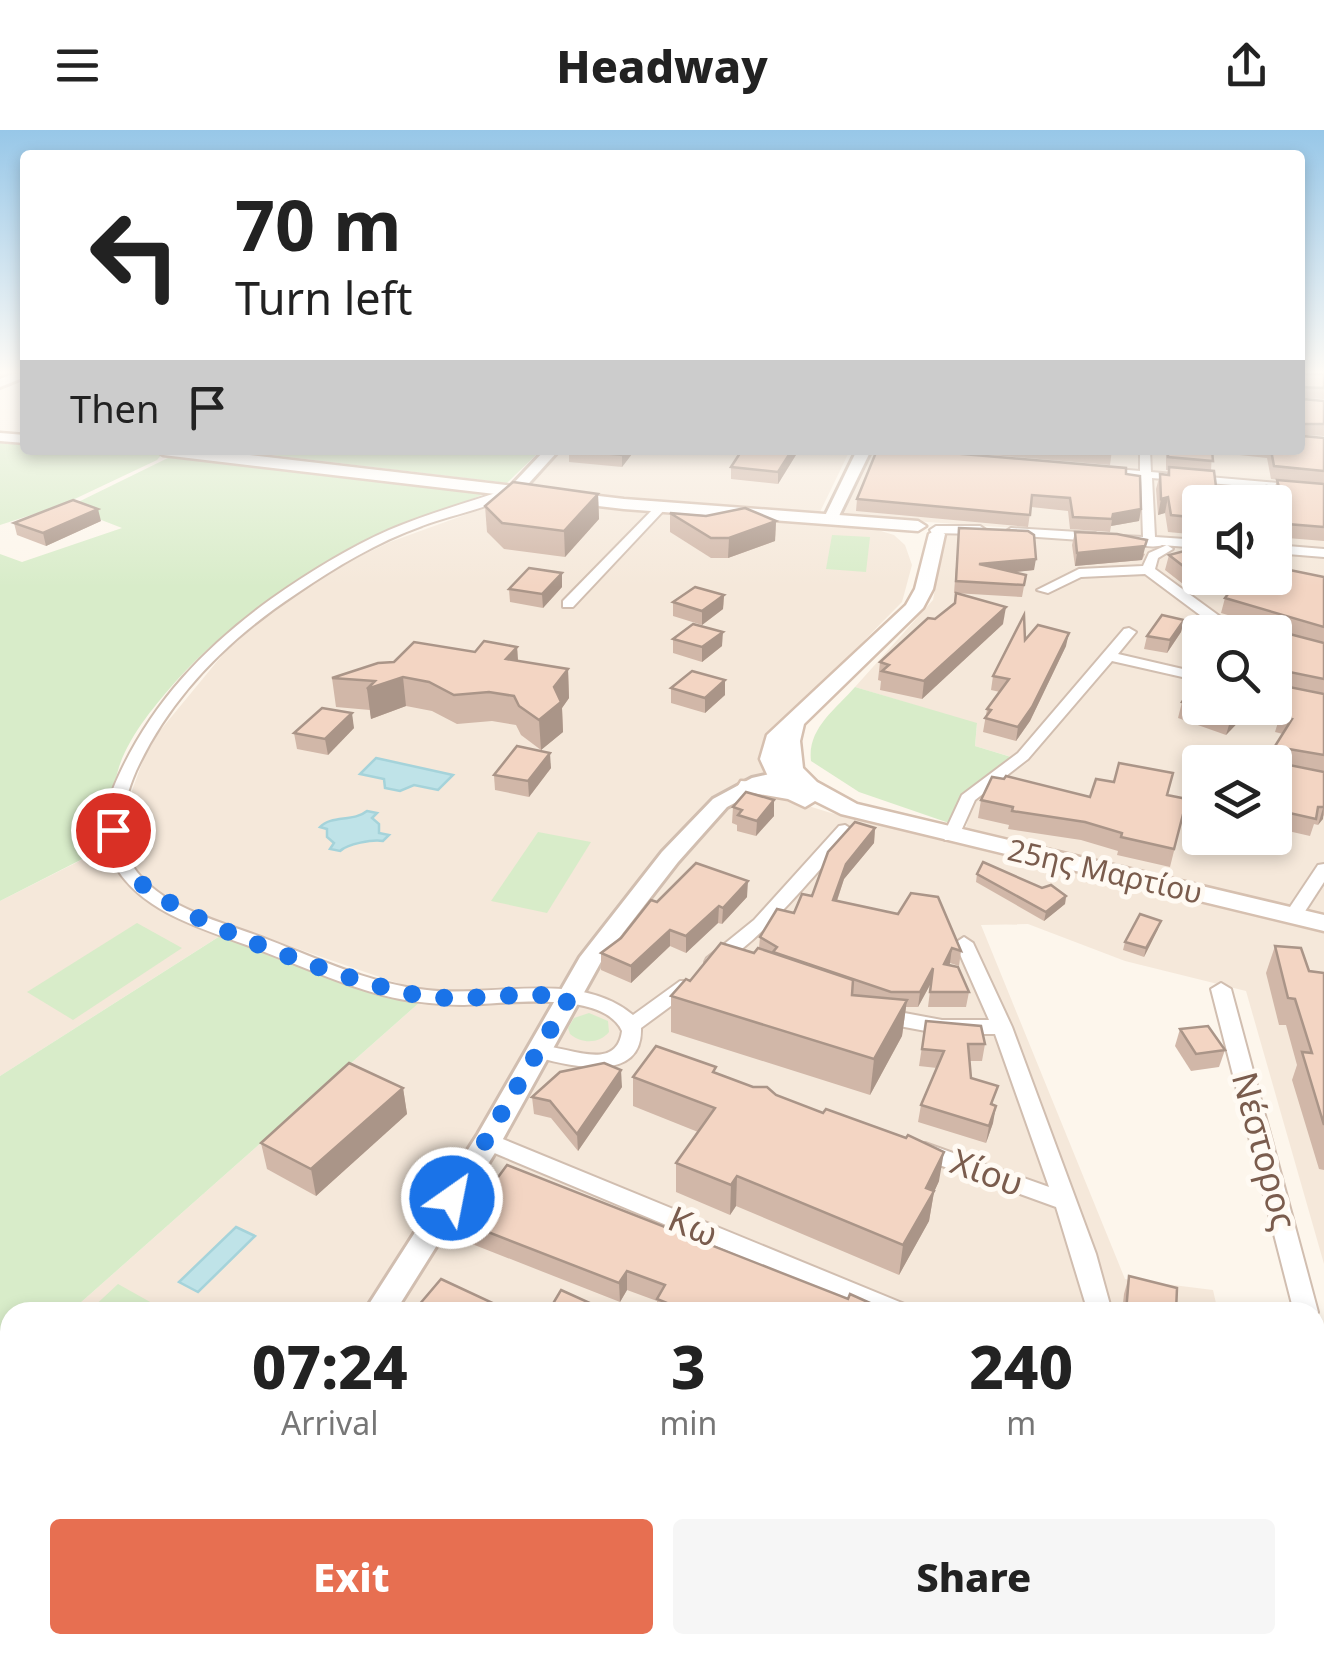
<!DOCTYPE html>
<html lang="en">
<head>
<meta charset="utf-8">
<style>
	:root { --surface:#fff; --page:#f6f6f6; --text:#222; --muted:#767676; --accent:#e76f51 }
	body { margin:0; font-family:"Noto Sans",sans-serif; background:var(--page); color:var(--text); height:100vh; display:flex; flex-direction:column; font-size:38px; white-space:nowrap }
	* { box-sizing:border-box; margin:0 }
	p { font-size:32px; color:var(--muted) }
	.icon { flex:none; width:55px; height:55px; fill:none; stroke:currentColor; stroke-width:2; stroke-linecap:round; stroke-linejoin:round }
	.map { position:relative; flex:1; overflow:hidden }
	.drawer { position:absolute; left:0px; top:1172px; width:1325px; height:352px; display:flex; flex-direction:column; background:var(--surface); border-radius:30px 30px 0 0; box-shadow:0 5px 15px #0003 }
	.drawer>* { flex:none }
	.guide { position:absolute; left:20px; top:20px; width:1285px; height:305px; border-radius:10px; box-shadow:0 5px 15px #0003; background:#fff; color:var(--text); overflow:hidden }
	.tools { position:absolute; left:1182px; top:355px; display:grid; gap:20px }
	.tools a { display:grid; place-items:center; width:110px; height:110px; border-radius:10px; background:var(--surface); box-shadow:0 5px 15px #0003; font-size:50px }
	.pin { position:absolute; display:grid; place-items:center; width:85px; height:85px; color:#fff; margin:-42px; border:5px solid #fff; border-radius:50%; box-shadow:0 2px 10px #0007 }
	.me { position:absolute; width:110px; margin:-55px; rotate:33deg; stroke-linejoin:round; filter:drop-shadow(0 0 8px #0008) }
	.turn { display:flex; align-items:center; gap:35px; height:210px; padding:0 50px; font-size:45px }
	.turn .icon { width:130px; height:130px; stroke-width:2.5 }
	.turn b { display:block; font-size:70px; line-height:85px }
	.then { display:flex; align-items:center; height:95px; padding:0 50px; background:#0003; gap:20px; font-size:38px }
	.eta { display:flex; justify-content:space-evenly; align-items:center; height:170px; text-align:center }
	.eta b { font-size:60px; font-weight:800; line-height:70px }
	.action { display:flex; gap:20px; margin-top:auto; padding:20px 50px }
	.action a { flex:1; height:115px; border-radius:10px; background:var(--accent); color:#fff; font-size:40px; font-weight:800; line-height:115px; text-align:center }
	.action a+a { background:var(--page); color:var(--text) }
	header { display:flex; justify-content:space-between; align-items:center; height:130px; padding:0 50px; background:var(--surface); font-size:45px; font-weight:800 }
	.map>svg:first-child { display:block }
</style>
</head>
<body>
<header><svg class="icon" aria-label="menu" viewBox="0 0 24 24"><path d="M4 6h16M4 12h16M4 18h16"/></svg>Headway<svg class="icon" aria-label="share" viewBox="0 0 24 24"><path d="M12 15V3M7 8l5-5 5 5M5 13v7h14v-7"/></svg></header>
<div class="map">
<svg width="1324" height="1524" viewBox="0 0 1324 1524">
	<rect width="100%" height="100%" fill="#fdf6ec"/>
	<g fill="#f5e8da" fill-rule="evenodd">
		<polygon points="1300,244 1324,244 1324,420 1275,416 1275,372 1200,372 1200,411 841,386 871,320 1300,320"/>
		<polygon points="559,320 850,320 819,384 668,373 539,358 528,352"/>
		<polygon points="517,366 868,397 894,405 905,415 912,435 902,472 776,600 761,625 776,666 831,683 1324,803 1324,1134 1246,861 1125,831 1028,794 981,795 1125,1149 1213,1160 1218,1182 70,1182 429,864 234,797 0,946 0,771 131,705 130,666 149,614 224,523 274,479 327,442 390,412"/>
		<path d="M 946,400 L 1200,417 L 1200,448 L 1275,448 L 1275,422 L 1324,426 L 1324,785 L 965,701 L 973,672 L 1028,632 L 975,616 L 977,594 L 855,557 L 933,470 ZM 1200,502 L 1275,502 L 1275,578 L 1200,578 ZM 1200,632 L 1275,632 L 1275,708 L 1200,708 Z"/>
		<polygon points="10,1236 10,1515 112,1515 105,1524 0,1524 0,1245"/>
		<polygon points="922,1515 1250,1515 1248,1524 940,1524"/>
	</g>
	<g fill="#d8ecc9">
		<polygon points="0,311 25,313 25,320 163,323 157,330 62,375 0,395"/>
		<polygon points="258,320 541,320 507,353 254,323"/>
		<path d="M 176,324 L 465,358 L 482,365 C 369,409 262,457 178,549 C 156,574 130,604 119,637 C 111,663 108,692 102,719 L 0,771 L 0,424 L 22,432 L 122,398 L 68,377 Z"/>
		<polygon points="832,405 870,407 866,442 826,439"/>
		<path d="M 855,557 L 977,593 L 975,616 L 1011,627 L 962,664 L 949,693 L 859,662 L 811,631 C 807,599 835,580 855,557 Z"/>
		<polygon points="538,702 591,712 547,783 491,771"/>
		<polygon points="137,793 182,818 73,890 27,862"/>
		<polygon points="220,806 370,860 420,872 70,1182 10,1182 10,1236 0,1245 0,946"/>
		<path d="M 589,883 L 608,891 L 609,902 C 599,914 582,914 570,904 L 568,898 L 574,888 Z"/>
		<polygon points="118,1154 168,1182 88,1182"/>
	</g>
	<g fill="#bfe3e8" stroke="#a5d3da" stroke-width="2.5">
		<polygon points="376,628 453,645 438,660 414,655 400,661 385,658 384,649 360,644"/>
		<path d="M 367,681 L 377,683 L 372,688 L 379,694 L 379,703 L 389,705 L 383,711 C 373,709 347,714 340,721 L 330,719 L 334,713 L 327,707 L 327,699 L 320,697 C 331,685 354,692 367,681 Z"/>
		<polygon points="236,1097 255,1106 198,1162 179,1152"/>
	</g>
	<g fill="none" stroke-linecap="round" stroke-linejoin="round">
		<defs>
			<g id="minor">
				<path d="M 1140,320 L 1150,320 L 1151,342 L 1324,357 L 1324,363 L 1152,348 L 1155,407 L 1200,410 L 1200,418 L 1162,415 C 1154,419 1128,414 1120,409 L 1122,406 L 1143,407 L 1141,348 L 1103,344 L 1098,341 L 1103,338 L 1140,341 Z"/>
				<path d="M 511,358 L 521,360 C 493,378 453,384 422,396 C 377,412 336,437 296,464 C 228,509 170,567 136,641 C 124,669 114,707 132,735 C 160,779 224,792 269,810 C 321,830 371,854 427,860 C 492,868 578,839 633,885 L 680,851 L 694,851 L 696,855 L 694,859 L 641,898 C 643,956 565,935 533,926 L 530,921 L 533,916 C 559,911 616,947 622,901 C 603,859 502,874 464,875 C 446,875 429,873 411,871 C 361,863 314,841 267,823 C 217,802 148,788 117,739 C 99,711 105,674 119,645 C 153,571 206,516 271,469 C 308,443 348,418 389,400 C 429,383 470,372 511,358 Z"/>
				<polygon points="656,376 666,378 573,477 563,477 563,471"/>
				<polygon points="936,396 980,396 986,400 980,404 932,403 930,400"/>
				<polygon points="1011,398 1095,403 1101,407 1095,411 1007,405 1005,402"/>
				<polygon points="1167,415 1173,419 1158,428 1155,439 1222,488 1255,499 1256,502 1238,502 1212,494 1145,444 1081,447 1048,463 1037,460 1079,439 1143,436 1149,423"/>
				<polygon points="1275,415 1324,419 1324,427 1275,423"/>
				<polygon points="1129,498 1136,502 1118,524 1200,543 1200,551 1112,531 1028,629 975,670 957,710 945,710 943,706 962,665 1018,623 1124,499"/>
				<polygon points="1203,620 1242,629 1245,632 1217,632 1198,628 1195,625"/>
				<path d="M 845,695 L 853,700 L 851,704 C 828,729 737,842 707,836 L 705,832 L 707,828 L 754,790 L 839,696 Z"/>
				<polygon points="1324,734 1324,752 1302,786 1299,790 1287,790 1284,786 1318,735"/>
				<polygon points="964,807 973,813 1012,897 1096,1124 1112,1182 1088,1182 1056,1077 917,1027 914,1021 917,1015 925,1013 1049,1057 995,904 942,904 883,893 876,891 873,886 876,881 883,879 942,890 989,890 955,813"/>
				<polygon points="1221,853 1231,859 1318,1182 1315,1188 1315,1182 1294,1182 1211,859"/>
				<polygon points="488,1003 907,1175 910,1182 874,1182 480,1017 477,1011 480,1005"/>
				<polygon points="1315,1205 1324,1208 1324,1260 1315,1257"/>
				<polygon points="854,1515 901,1515 905,1524 858,1524"/>
				<polygon points="1006,1515 1036,1515 1033,1524 1003,1524"/>
			</g>
			<g id="tertiary">
				<polygon points="12,244 25,244 25,247 0,257 0,249"/>
				<polygon points="545,320 559,320 520,363 510,363 510,357"/>
				<polygon points="857,320 871,320 837,390 825,393 823,390"/>
				<polygon points="796,638 806,644 803,648 765,657 727,677 678,732 602,830 498,1018 395,1182 364,1182 478,1004 580,827 662,722 713,669 752,648"/>
				<polygon points="104,1515 146,1515 142,1524 100,1524"/>
			</g>
			<g id="secondary">
				<polygon points="0,303 25,305 25,313 0,311"/>
				<polygon points="155,320 207,320 624,369 918,391 926,396 918,401 624,379 163,325"/>
				<polygon points="937,399 945,404 933,459 923,478 804,594 800,611 803,638 817,652 857,674 1324,785 1324,801 841,684 815,671 805,677 788,669 741,661 738,656 741,651 771,653 760,629 767,605 906,475 915,459 929,404"/>
			</g>
		</defs>
		<use href="#minor" stroke="#d1beb0" stroke-width="4"/>
		<use href="#tertiary" stroke="#d1beb0" stroke-width="6"/>
		<use href="#secondary" stroke="#d6c0b0" stroke-width="5"/>
		<use href="#minor" fill="#fff" fill-rule="evenodd"/>
		<use href="#tertiary" fill="#fff" fill-rule="evenodd"/>
		<use href="#secondary" fill="#fff" fill-rule="evenodd"/>
	</g>
	<g fill="#d1b7a8">
		<polygon points="1300,244 1324,244 1324,269 1303,268 1324,271 1324,306 1303,305 1324,308 1324,411 1275,407 1275,372 1264,372 1267,356 1275,357 1277,350 1310,353 1271,349 1267,328 1212,322 1211,341 1200,372 1200,405 1168,402 1165,383 1158,385 1156,359 1160,344 1167,344 1168,340 1166,340 1166,320 1300,320"/>
		<polygon points="569,320 635,320 622,337 569,332"/>
		<polygon points="742,320 799,320 778,354 731,349 731,337"/>
		<polygon points="931,320 1112,320 1110,335"/>
		<polygon points="1126,344 1141,379 1139,391 1111,396 1110,402 1070,399 1068,381 1031,377 1028,397 856,381 857,369"/>
		<polygon points="598,364 599,389 565,427 504,419 487,402 485,376"/>
		<polygon points="670,383 776,391 775,411 728,428 711,428 670,402"/>
		<polygon points="101,391 46,416 17,405 14,393"/>
		<polygon points="959,398 1034,440 1014,442 1026,445 1022,467 954,463"/>
		<polygon points="1075,402 1145,424 1142,430 1075,436 1072,415"/>
		<polygon points="1169,425 1324,447 1324,685 1318,695 1314,694 1310,706 1275,698 1275,632 1265,632 1283,604 1275,602 1279,589 1248,582 1226,605 1178,588 1182,572 1200,578 1275,578 1275,505 1301,507 1221,483 1225,468 1234,456 1192,461 1165,440"/>
		<polygon points="562,443 562,457 543,478 510,472 509,459"/>
		<polygon points="956,463 1003,494 922,569 880,560 881,551 878,550 880,532 954,474"/>
		<polygon points="724,465 723,479 702,495 673,486 673,472"/>
		<polygon points="1184,490 1181,502 1167,523 1144,519 1147,506"/>
		<polygon points="673,509 722,516 702,532 673,523"/>
		<polygon points="1025,510 1066,516 1030,591 1016,611 983,602 987,579 1000,562 991,560 993,546"/>
		<polygon points="517,517 518,531 568,539 569,568 562,578 563,602 541,620 521,605 516,595 492,591 457,594 432,581 406,576 371,589 370,580 336,577 332,548 394,532"/>
		<polygon points="671,558 725,565 705,583 671,573"/>
		<polygon points="354,598 328,625 297,619 294,603"/>
		<polygon points="551,638 529,667 495,660 494,645"/>
		<polygon points="1167,665 1187,669 1170,737 1117,725 1118,721 1081,710 1008,699 1009,695 978,688 981,670"/>
		<polygon points="733,677 774,686 756,706 737,701 737,695 732,693"/>
		<polygon points="875,698 874,713 844,749 837,771 961,821 959,836 950,833 949,835 969,862 966,877 928,877 931,853 918,877 906,877 902,906 870,965 671,902 671,866 690,851 754,823 759,818 760,807 794,783"/>
		<polygon points="977,744 1042,758 1066,766 1065,774 1044,791 976,752"/>
		<polygon points="747,767 722,794 718,793 686,823 670,816 631,853 601,840 601,823 621,808 657,772"/>
		<polygon points="1158,799 1144,827 1123,820 1125,812"/>
		<polygon points="1275,816 1309,841 1324,843 1324,1040 1319,1039 1292,950 1297,935 1286,895 1279,895 1266,843"/>
		<polygon points="926,891 985,914 982,931 970,931 971,948 994,975 993,993 986,1013 918,992 921,975 937,938 919,936"/>
		<polygon points="1180,899 1225,920 1219,937 1191,941 1175,916"/>
		<polygon points="716,943 776,965 939,1051 934,1062 929,1091 899,1145 736,1076 730,1085 676,1062 676,1033 698,1002 633,976 633,947"/>
		<polygon points="622,957 578,1021 551,988 534,984 532,967"/>
		<polygon points="403,958 407,984 316,1066 267,1039 261,1013"/>
		<polygon points="493,1054 848,1169 890,1182 657,1182 657,1171 627,1160 620,1172 472,1114 470,1095 494,1064"/>
		<polygon points="1129,1146 1176,1182 1122,1182 1124,1164"/>
		<polygon points="10,1324 10,1423 0,1415 0,1333"/>
	</g>
	<g fill="#aa9588">
		<polygon points="626,320 635,320 622,337 622,325"/>
		<polygon points="792,320 799,320 778,354 778,342"/>
		<polygon points="598,364 599,389 565,427 564,401"/>
		<polygon points="1168,367 1165,383 1158,385 1161,369"/>
		<polygon points="98,379 101,391 46,416 43,403"/>
		<polygon points="1141,379 1139,391 1111,396 1113,384"/>
		<polygon points="776,391 775,411 728,428 729,408"/>
		<polygon points="1147,410 1142,430 1075,436 1077,423"/>
		<polygon points="1036,429 1034,440 978,446 979,434"/>
		<polygon points="562,443 562,457 543,478 542,464"/>
		<polygon points="1196,446 1200,446 1200,448 1244,448 1242,455 1192,461"/>
		<polygon points="724,465 723,479 702,495 702,481"/>
		<polygon points="1006,477 1003,494 922,569 924,551"/>
		<polygon points="1184,490 1181,502 1167,523 1170,510"/>
		<polygon points="723,502 722,516 702,532 702,517"/>
		<polygon points="1069,503 1066,516 1030,591 1016,611 1018,597"/>
		<polygon points="517,517 519,545 506,529"/>
		<polygon points="568,539 569,568 562,578 563,602 541,620 539,590 554,557"/>
		<polygon points="403,547 406,576 371,589 367,559"/>
		<polygon points="725,550 725,565 705,583 705,568"/>
		<polygon points="1241,578 1249,578 1248,582 1226,605 1231,588"/>
		<polygon points="352,583 354,598 328,625 325,609"/>
		<polygon points="550,623 551,638 529,667 528,651"/>
		<polygon points="774,670 774,686 756,706 757,691"/>
		<polygon points="1324,677 1323,689 1318,695 1323,678"/>
		<polygon points="875,698 874,713 844,749 832,785 833,770 846,734"/>
		<polygon points="748,751 747,767 722,794 723,778"/>
		<polygon points="1066,766 1065,774 1044,791 1046,782"/>
		<polygon points="719,776 718,793 686,823 686,806"/>
		<polygon points="1161,791 1158,799 1144,827 1146,818"/>
		<polygon points="670,800 670,816 631,853 631,836"/>
		<polygon points="952,818 950,833 942,849 944,834"/>
		<polygon points="933,838 931,853 918,877 920,862"/>
		<polygon points="907,870 902,906 870,965 874,929"/>
		<polygon points="621,940 622,957 578,1021 577,1004"/>
		<polygon points="403,958 407,984 316,1066 311,1039"/>
		<polygon points="996,976 993,993 986,1013 989,996"/>
		<polygon points="944,1022 939,1051 934,1062 929,1091 899,1145 903,1115 926,1058"/>
		<polygon points="737,1046 736,1076 730,1085 731,1055"/>
		<polygon points="627,1141 627,1160 620,1172 619,1153"/>
		<polygon points="10,1255 10,1267 0,1276 0,1264"/>
		<polygon points="10,1508 10,1515 28,1515 20,1524 0,1524 0,1518"/>
	</g>
	<g fill="#f3d5c3" stroke="#aa9588" stroke-width="2.5">
		<polygon points="1300,244 1324,244 1324,258 1300,257 1303,269 1324,271 1324,294 1301,294 1303,306 1324,308 1324,341 1274,336 1271,320 1300,320"/>
		<polygon points="571,320 626,320 622,325"/>
		<polygon points="742,320 792,320 778,342 731,337"/>
		<polygon points="877,320 915,320 1126,338 1126,344 1140,346 1141,379 1113,384 1112,389 1073,387 1070,368 1032,365 1030,385 857,369"/>
		<polygon points="1080,320 1112,320 1112,323"/>
		<polygon points="1168,320 1212,320 1213,331 1168,327"/>
		<polygon points="1169,337 1214,341 1218,372 1200,372 1200,388 1171,385 1168,367 1161,369 1160,344 1169,345"/>
		<polygon points="1277,350 1324,354 1324,397 1275,393 1275,372 1269,372 1267,356 1279,357"/>
		<polygon points="513,352 598,364 564,401 502,393 485,376"/>
		<polygon points="73,370 98,379 43,403 14,393"/>
		<polygon points="745,378 776,391 729,408 711,408 670,383 706,386"/>
		<polygon points="959,398 1028,401 1034,405 1036,429 979,434 1026,445 1024,455 956,451"/>
		<polygon points="1075,402 1117,404 1147,410 1145,416 1077,423"/>
		<polygon points="1192,419 1200,421 1200,446 1196,446 1169,425"/>
		<polygon points="1275,437 1324,447 1324,497 1225,468 1240,448 1275,448"/>
		<polygon points="529,438 562,443 542,464 509,459"/>
		<polygon points="695,457 724,465 702,481 673,472"/>
		<polygon points="956,463 1006,477 924,551 882,541 889,535 880,532 928,488 935,489 955,473"/>
		<polygon points="1024,485 1025,510 1038,495 1069,503 1032,577 1018,597 985,588 991,580 987,579 1009,549 993,546"/>
		<polygon points="1162,485 1184,490 1170,510 1147,506"/>
		<polygon points="693,494 723,502 702,517 673,509"/>
		<polygon points="1278,501 1324,513 1324,549 1280,540 1276,543 1279,555 1324,564 1324,625 1277,617 1279,633 1324,642 1324,677 1318,677 1316,689 1276,680 1275,632 1265,632 1292,589 1280,586 1287,573 1275,571 1275,505"/>
		<polygon points="484,511 517,517 506,529 568,539 554,557 561,572 539,590 519,576 514,566 489,562 454,565 429,552 403,547 367,559 375,551 332,548 378,533 394,532 414,512 475,522"/>
		<polygon points="692,541 725,550 705,568 671,558"/>
		<polygon points="1200,545 1200,578 1241,578 1231,588 1182,572"/>
		<polygon points="322,578 352,583 325,609 294,603"/>
		<polygon points="517,616 550,623 528,651 494,645"/>
		<polygon points="1119,633 1173,643 1167,665 1187,669 1174,719 1121,707 1122,703 1085,692 1012,681 1013,677 981,670 992,647 1004,649 1006,646 1090,667 1096,649 1114,652"/>
		<polygon points="746,662 774,670 757,691 738,685 742,680 733,677"/>
		<polygon points="855,692 875,698 846,734 833,770 898,784 911,763 938,767 961,821 952,818 944,834 958,837 969,862 930,862 933,838 920,862 891,862 773,822 777,817 760,807 777,779 794,783 802,764 812,766 828,722"/>
		<polygon points="983,732 1042,758 1051,755 1066,766 1046,782 977,744"/>
		<polygon points="696,733 748,751 723,778 719,776 686,806 670,800 631,836 601,823 621,808 651,770 657,772"/>
		<polygon points="1140,784 1161,791 1146,818 1125,812"/>
		<polygon points="721,813 754,823 758,818 853,850 852,865 907,870 874,929 671,866 686,849 690,851"/>
		<polygon points="1275,816 1301,818 1309,841 1324,843 1324,995 1302,922 1312,923 1295,869 1288,868"/>
		<polygon points="926,891 981,896 985,914 968,914 971,948 998,956 991,974 996,976 989,996 921,975 944,921 922,919"/>
		<polygon points="1208,896 1225,920 1196,924 1180,899"/>
		<polygon points="656,916 716,937 713,942 753,957 767,957 776,965 823,983 826,979 906,1008 908,1005 944,1022 926,1058 934,1061 903,1115 737,1046 731,1055 676,1033 715,978 633,947"/>
		<polygon points="349,933 403,958 311,1039 261,1013"/>
		<polygon points="604,933 621,940 577,1004 550,971 532,967 560,942"/>
		<polygon points="507,1035 848,1169 850,1164 890,1182 689,1182 657,1169 665,1155 627,1141 619,1153 470,1095 499,1057 493,1054"/>
		<polygon points="1129,1146 1177,1158 1176,1182 1126,1182"/>
		<polygon points="441,1149 512,1182 413,1182"/>
		<polygon points="561,1160 601,1178 599,1182 548,1182"/>
		<polygon points="0,1228 10,1234 10,1255 0,1264"/>
		<polygon points="10,1324 10,1408 0,1400 0,1333"/>
		<polygon points="10,1457 10,1508 0,1518 0,1467"/>
		<polygon points="1167,1515 1193,1515 1192,1524 1172,1524 1166,1522"/>
	</g>
	<linearGradient id="sky" x2="0" y2="1"><stop stop-color="#97c7e8"/><stop offset="0.53" stop-color="#fefbf6"/><stop offset="1" stop-color="#fefbf6" stop-opacity="0"/></linearGradient>
	<rect width="1324" height="457" fill="url(#sky)"/>
	<g fill="none" stroke-linecap="round" stroke-linejoin="round">
		<path stroke="#1a73e8" stroke-width="18" stroke-dasharray="0 32.4" d="M 113,700 C 116,715 118,730 129,742 C 169,789 360,857 424,866 C 472,873 521,859 569,868 L 452,1068"/>
	</g>
	<g text-anchor="middle" stroke-width="10" stroke-linejoin="round" paint-order="stroke">
		<g font-size="30" fill="#7a5c4d" stroke="#fffaf3">
			<text transform="translate(1105 742) rotate(13)" y="10">25ης Μαρτίου</text>
		</g>
		<g font-size="35" fill="#7a5c4d" stroke="#fffaf3">
			<text transform="translate(1264 1021) rotate(75)" y="12">Νέστορος</text>
			<text transform="translate(987 1043) rotate(20)" y="12">Χίου</text>
			<text transform="translate(693 1097) rotate(23)" y="12">Κω</text>
		</g>
	</g>
</svg>
<div class="tools">
<a><svg class="icon" aria-label="sound" viewBox="0 0 24 24"><path d="M4 9h4l5-4v14l-5-4H4zM17 9q2 3 0 6"/></svg></a>
<a><svg class="icon" aria-label="search" viewBox="0 0 24 24"><circle cx="10" cy="10" r="6"/><path d="M15 15l6 6"/></svg></a>
<a><svg class="icon" aria-label="layers" viewBox="0 0 24 24"><path d="M12 4l9 5-9 5-9-5zM3 14l9 5 9-5"/></svg></a>
</div>
<div class="pin" style="left:113px;top:700px;background:#d93025"><svg class="icon" aria-label="arrive" viewBox="0 0 24 24"><path d="M6 21V4h12l-3 4 3 4H6"/></svg></div>
<svg class="me" style="left:452px;top:1068px" viewBox="-20 -20 40 40"><circle r="17" fill="#1a73e8" stroke="#fff" stroke-width="3"/><path d="M0-11L8 9 0 5-8 9z" fill="#fff"/></svg>
<div class="guide">
<div class="turn"><svg class="icon" aria-label="left" viewBox="0 0 24 24"><path d="M17 20v-9H6M10 6l-5 5 5 5"/></svg><div><b>70 m</b>Turn left</div></div>
<div class="then">Then<svg class="icon" aria-label="arrive" viewBox="0 0 24 24"><path d="M6 21V4h12l-3 4 3 4H6"/></svg></div>
</div>
<section class="drawer">
<div class="eta">
<div><b>07:24</b><p>Arrival</p></div>
<div><b>3</b><p>min</p></div>
<div><b>240</b><p>m</p></div>
</div>
<div class="action"><a>Exit</a><a>Share</a></div>
</section>
</div>
</body>
</html>
